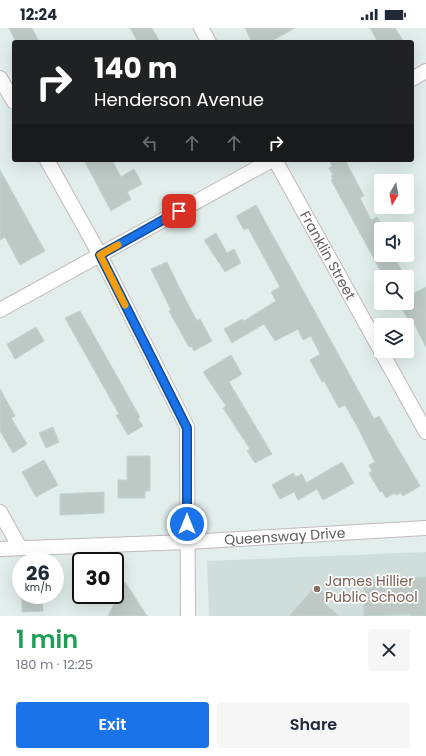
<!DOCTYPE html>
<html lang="en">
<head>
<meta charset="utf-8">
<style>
	:root { --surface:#fff; --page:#f6f6f7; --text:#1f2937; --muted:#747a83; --accent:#1a73e8 }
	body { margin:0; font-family:Poppins,sans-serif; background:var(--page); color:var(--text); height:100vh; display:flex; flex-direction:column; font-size:15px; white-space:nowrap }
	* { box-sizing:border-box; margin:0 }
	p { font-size:13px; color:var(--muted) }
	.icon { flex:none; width:22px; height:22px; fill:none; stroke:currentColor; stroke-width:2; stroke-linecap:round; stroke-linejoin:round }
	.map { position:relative; height:588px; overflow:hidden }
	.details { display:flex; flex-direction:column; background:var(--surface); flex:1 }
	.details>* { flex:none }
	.hud { position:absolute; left:12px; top:12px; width:402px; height:122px; border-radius:4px; box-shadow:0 4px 16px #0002; background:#202124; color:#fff; overflow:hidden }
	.needle { width:26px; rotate:190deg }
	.controls { position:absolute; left:374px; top:146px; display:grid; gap:8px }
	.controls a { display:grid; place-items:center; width:40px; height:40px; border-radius:4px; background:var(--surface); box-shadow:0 4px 16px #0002; font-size:20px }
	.speed { position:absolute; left:12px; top:524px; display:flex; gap:8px; font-size:20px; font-weight:700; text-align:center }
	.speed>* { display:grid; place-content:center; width:52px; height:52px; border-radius:50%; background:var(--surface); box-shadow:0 4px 16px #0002; line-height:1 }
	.speed small { font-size:10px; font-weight:400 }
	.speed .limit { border:2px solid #111; border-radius:6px; background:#fff; color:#111 }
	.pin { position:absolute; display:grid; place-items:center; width:34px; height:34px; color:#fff; margin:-17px; border-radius:8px; box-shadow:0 2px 6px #0006 }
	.me { position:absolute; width:44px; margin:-22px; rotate:0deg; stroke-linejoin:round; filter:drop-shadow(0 0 3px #0008) }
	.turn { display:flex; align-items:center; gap:14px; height:84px; padding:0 16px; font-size:18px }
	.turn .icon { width:52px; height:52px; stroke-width:2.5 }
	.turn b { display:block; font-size:28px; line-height:34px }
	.lanes { display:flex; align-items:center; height:38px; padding:0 16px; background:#0003; justify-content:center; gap:20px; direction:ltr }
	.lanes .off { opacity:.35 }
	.round { display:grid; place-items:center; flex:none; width:42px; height:42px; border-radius:4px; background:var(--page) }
	.summary { display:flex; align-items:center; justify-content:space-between; height:68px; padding:0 16px }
	h1 { font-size:24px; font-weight:600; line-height:30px; color:#1e9e55 }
	.cta { display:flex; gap:8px; margin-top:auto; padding:8px 16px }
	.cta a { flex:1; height:46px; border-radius:4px; background:var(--accent); color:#fff; font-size:16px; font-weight:600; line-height:46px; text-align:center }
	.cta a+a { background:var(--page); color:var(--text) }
	.status { display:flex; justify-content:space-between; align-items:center; height:28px; padding:0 20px; background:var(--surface); direction:ltr }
	.status svg { height:11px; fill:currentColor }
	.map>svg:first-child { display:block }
</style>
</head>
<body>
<div class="status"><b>12:24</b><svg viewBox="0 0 49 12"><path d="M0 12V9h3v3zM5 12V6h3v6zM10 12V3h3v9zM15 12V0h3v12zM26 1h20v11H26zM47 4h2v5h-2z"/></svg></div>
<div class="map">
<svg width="426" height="588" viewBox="0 0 426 588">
	<rect width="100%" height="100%" fill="#e1eeec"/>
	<polygon fill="#d0dedb" points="426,524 426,588 209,588 207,533"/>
	<g fill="#bec9c6" stroke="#bfd3ce">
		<polygon points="9,0 32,0 39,14 16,14"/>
		<polygon points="130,0 152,0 160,14 138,14"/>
		<polygon points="245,0 295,0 270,14 252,14"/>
		<polygon points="370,0 395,0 404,14 378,14"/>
		<polygon points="84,132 112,132 121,149 134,141 142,156 127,164 131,171 111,183"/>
		<polygon points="329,132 345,132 364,168 360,170 371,192 377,189 381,195 381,227 393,227 405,249 384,249 331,152 333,151 331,148 333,147 329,140 332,138"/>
		<polygon points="0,142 45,223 20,237 5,209 0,212"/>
		<polygon points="256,177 374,391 379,388 420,458 403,468 401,465 396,467 395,465 386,470 382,463 380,464 369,445 372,443 369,437 375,434 358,400 345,377 339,380 324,353 322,354 310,332 320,326 311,308 303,312 298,301 275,313 264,296 232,315 224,301 242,291 244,293 276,273 271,264 280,259 248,200 244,202 236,188"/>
		<polygon points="216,205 227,225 234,221 241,235 225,244 204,212"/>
		<polygon points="167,234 180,261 197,293 200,291 212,313 194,323 191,318 189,319 169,283 171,282 151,241"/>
		<polygon points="426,259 426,319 414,296 411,297 399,275 407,275 407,269"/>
		<polygon points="80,283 140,389 138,391 143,398 128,407 116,387 119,386 65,290"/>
		<polygon points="36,299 44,313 15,331 7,316"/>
		<polygon points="231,327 242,346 229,354 272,426 255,435 247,423 250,421 223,380 226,378 203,344"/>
		<polygon points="0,361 15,388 11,390 27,416 13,425 0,403"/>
		<polygon points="53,399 59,414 46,420 39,405"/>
		<polygon points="127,428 150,428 150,463 145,463 145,470 118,470 118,452 127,452"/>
		<polygon points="44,432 58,457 36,469 22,444"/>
		<polygon points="342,434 354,455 323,472 317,461 298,472 294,464 280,471 272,457 293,445 296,449 302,446 306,455"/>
		<polygon points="104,464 104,485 60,487 60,466"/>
		<polygon points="426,549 426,588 411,588 411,586 364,588 364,552"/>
		<polygon points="125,554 147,588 108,588"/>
		<polygon points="316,558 329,570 324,575 339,588 289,588"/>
		<polygon points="22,567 42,567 43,583 22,584"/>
	</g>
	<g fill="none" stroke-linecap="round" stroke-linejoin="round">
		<defs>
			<g id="minor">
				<polyline points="201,0 209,14"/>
				<polyline points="0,50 14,74"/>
				<polyline points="412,51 426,43"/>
				<polyline points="47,132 100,227 187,399 188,588"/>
				<path id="s1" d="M 275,132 L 381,323"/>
				<polyline points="0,282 272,132"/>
				<polyline points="381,323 426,404"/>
				<polyline points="0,484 20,520"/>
				<path id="s2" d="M 0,521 L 187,514 L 426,500"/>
			</g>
		</defs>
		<use href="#minor" stroke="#c2b9bc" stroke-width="16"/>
		<use href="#minor" stroke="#fff" stroke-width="14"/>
	</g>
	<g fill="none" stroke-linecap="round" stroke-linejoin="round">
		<defs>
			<polyline id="route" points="179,183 100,227 187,400 187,496"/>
		</defs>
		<use href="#route" stroke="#114b97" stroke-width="10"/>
		<use href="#route" stroke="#1a73e8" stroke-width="7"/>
		<polyline stroke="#f59e0b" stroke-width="7" points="118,217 100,227 125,277"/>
	</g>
	<circle fill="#8d6e63" stroke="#fff" stroke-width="1.5" cx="317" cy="561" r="4"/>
	<g text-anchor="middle" stroke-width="3.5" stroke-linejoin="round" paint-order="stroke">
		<g font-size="14" fill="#645a5e" stroke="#fff">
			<text dy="5" stroke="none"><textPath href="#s1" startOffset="109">Franklin Street</textPath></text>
			<text dy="5" stroke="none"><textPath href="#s2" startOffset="285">Queensway Drive</textPath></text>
		</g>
		<g font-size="14" fill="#785e54" stroke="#fff" text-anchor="start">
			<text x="325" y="558">James Hillier<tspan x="325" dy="16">Public School</tspan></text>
		</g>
	</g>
</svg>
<div class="controls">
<a><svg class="needle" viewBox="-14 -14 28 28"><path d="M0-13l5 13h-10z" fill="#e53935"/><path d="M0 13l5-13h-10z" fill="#747a83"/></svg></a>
<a><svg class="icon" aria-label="sound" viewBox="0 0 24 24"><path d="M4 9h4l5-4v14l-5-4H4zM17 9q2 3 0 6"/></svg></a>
<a><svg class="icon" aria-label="search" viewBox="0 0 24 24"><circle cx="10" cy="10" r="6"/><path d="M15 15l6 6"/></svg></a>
<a><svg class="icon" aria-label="layers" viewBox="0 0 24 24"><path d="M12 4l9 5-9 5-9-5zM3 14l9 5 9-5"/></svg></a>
</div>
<div class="speed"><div>26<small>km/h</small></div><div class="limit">30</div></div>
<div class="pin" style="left:179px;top:183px;background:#d93025"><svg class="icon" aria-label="arrive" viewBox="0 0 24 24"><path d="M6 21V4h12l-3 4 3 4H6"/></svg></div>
<svg class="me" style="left:187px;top:496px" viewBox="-20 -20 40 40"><circle r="17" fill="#1a73e8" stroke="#fff" stroke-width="3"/><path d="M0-11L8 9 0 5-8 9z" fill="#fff"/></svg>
<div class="hud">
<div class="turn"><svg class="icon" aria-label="right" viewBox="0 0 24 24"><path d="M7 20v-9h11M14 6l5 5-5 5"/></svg><div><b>140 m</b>Henderson Avenue</div></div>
<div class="lanes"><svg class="icon off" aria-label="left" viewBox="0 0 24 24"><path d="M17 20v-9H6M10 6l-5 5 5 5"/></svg><svg class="icon off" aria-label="ahead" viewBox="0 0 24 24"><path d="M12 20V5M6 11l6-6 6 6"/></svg><svg class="icon off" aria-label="ahead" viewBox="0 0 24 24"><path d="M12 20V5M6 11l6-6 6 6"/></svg><svg class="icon" aria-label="right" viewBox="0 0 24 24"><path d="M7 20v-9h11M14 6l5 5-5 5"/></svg></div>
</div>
</div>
<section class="details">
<div class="summary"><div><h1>1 min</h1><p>180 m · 12:25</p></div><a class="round"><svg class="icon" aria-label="close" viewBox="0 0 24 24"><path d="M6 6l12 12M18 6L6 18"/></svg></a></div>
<div class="cta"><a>Exit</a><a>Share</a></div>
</section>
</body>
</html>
